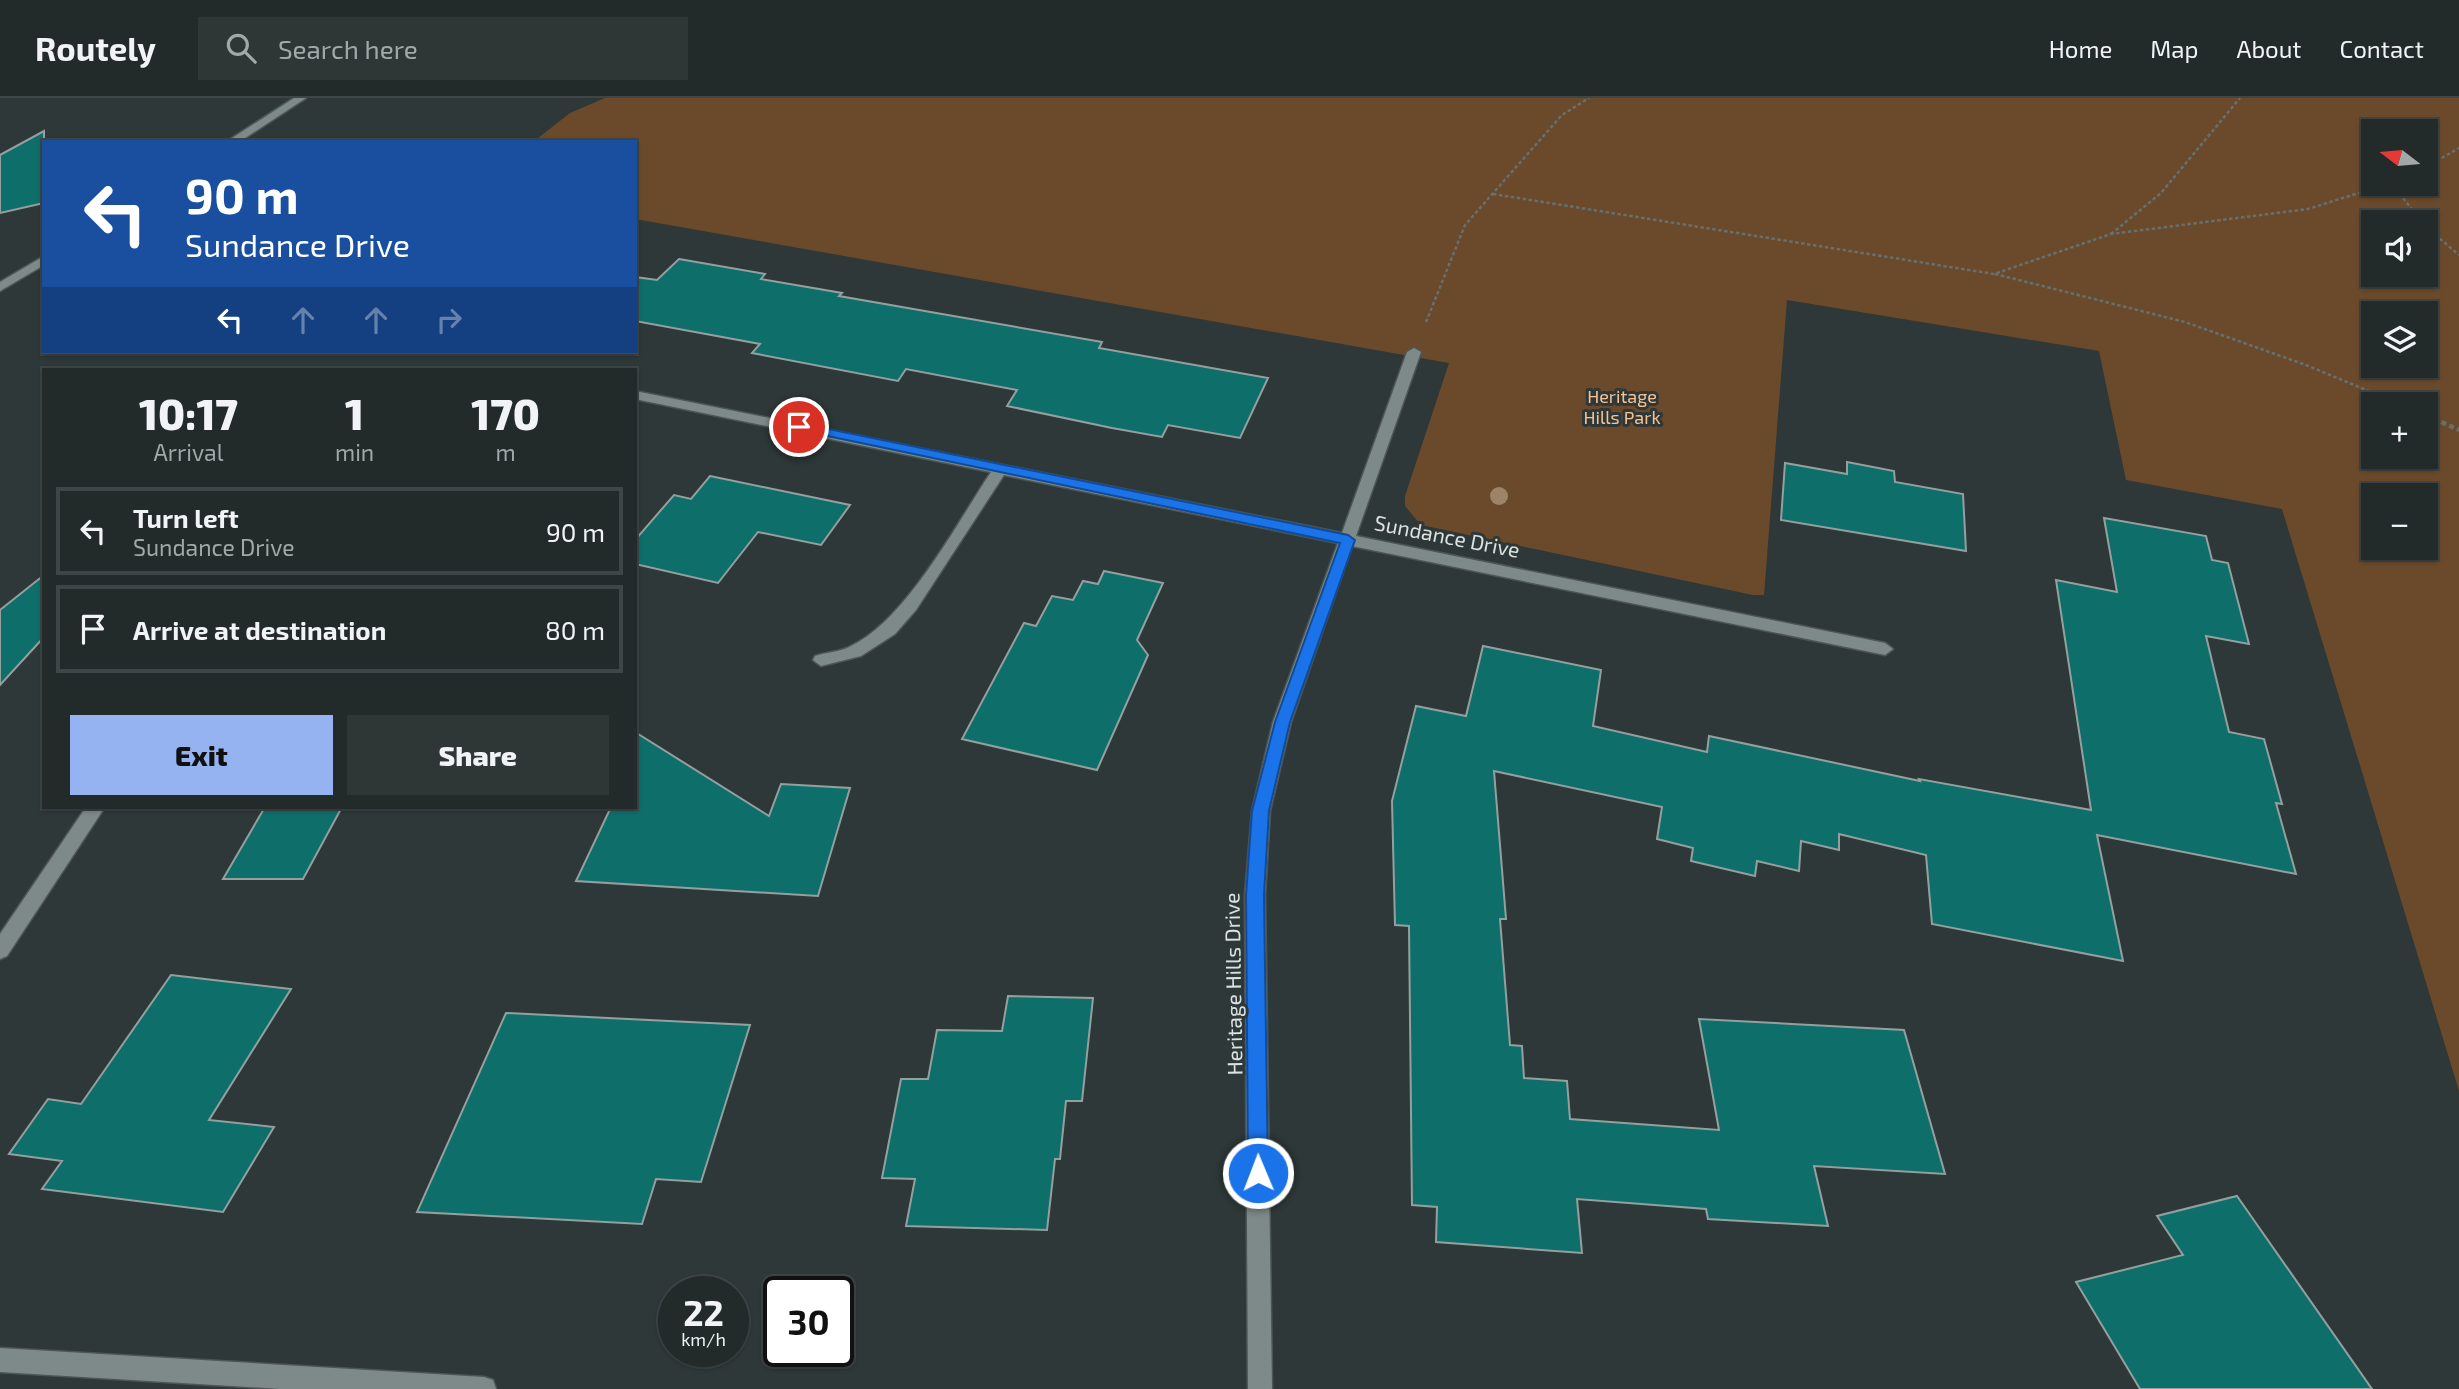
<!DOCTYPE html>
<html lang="en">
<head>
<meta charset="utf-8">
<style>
	:root { --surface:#222a2a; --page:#2e3636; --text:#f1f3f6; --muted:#a2a7a8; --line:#3f4647; --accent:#95b2f1 }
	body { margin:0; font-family:"Exo 2",sans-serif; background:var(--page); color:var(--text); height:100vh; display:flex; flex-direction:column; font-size:26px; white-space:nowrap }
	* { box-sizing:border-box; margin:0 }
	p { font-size:23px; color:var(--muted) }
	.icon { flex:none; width:38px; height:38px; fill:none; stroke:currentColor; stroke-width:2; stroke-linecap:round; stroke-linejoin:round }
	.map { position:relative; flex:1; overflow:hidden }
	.sheet { position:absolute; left:42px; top:270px; width:595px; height:441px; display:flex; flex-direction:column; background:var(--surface); border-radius:0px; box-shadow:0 2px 5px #0004,0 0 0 2px var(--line) }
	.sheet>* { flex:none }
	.guide { position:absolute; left:42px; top:42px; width:595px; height:214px; border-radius:0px; box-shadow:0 2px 5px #0004,0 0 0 2px var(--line); background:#1a4fa0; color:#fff; overflow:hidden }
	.needle { width:46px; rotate:286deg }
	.fabs { position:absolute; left:2361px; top:21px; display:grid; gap:14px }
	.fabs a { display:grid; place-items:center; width:77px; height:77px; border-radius:0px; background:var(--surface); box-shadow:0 2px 5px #0004,0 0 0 2px var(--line); font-size:35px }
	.speed { position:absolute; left:658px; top:1178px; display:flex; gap:14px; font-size:35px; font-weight:700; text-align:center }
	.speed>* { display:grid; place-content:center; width:91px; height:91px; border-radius:50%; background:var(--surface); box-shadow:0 2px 5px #0004,0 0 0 2px var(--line); line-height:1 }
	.speed small { font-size:18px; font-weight:400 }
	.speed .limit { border:4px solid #111; border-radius:10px; background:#fff; color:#111 }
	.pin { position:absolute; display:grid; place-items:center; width:60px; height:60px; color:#fff; margin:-30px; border:4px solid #fff; border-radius:50%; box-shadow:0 2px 7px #0007 }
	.me { position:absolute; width:77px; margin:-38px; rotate:359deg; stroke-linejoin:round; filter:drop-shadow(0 0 5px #0008) }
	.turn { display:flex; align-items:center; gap:24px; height:147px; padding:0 28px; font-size:32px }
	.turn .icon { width:91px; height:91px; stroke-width:2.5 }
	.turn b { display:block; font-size:49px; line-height:60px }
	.lanes { display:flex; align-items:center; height:66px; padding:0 28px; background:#0003; justify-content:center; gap:35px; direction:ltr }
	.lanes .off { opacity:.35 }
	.eta { display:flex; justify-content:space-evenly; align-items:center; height:119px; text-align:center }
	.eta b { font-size:42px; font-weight:800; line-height:49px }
	.action { display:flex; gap:14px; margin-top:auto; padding:14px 28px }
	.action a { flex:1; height:80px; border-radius:0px; background:var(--accent); color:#111; font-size:28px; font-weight:800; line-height:80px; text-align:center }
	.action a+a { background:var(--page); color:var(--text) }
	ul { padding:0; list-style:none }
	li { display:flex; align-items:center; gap:21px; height:88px; margin:0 14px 10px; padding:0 14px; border:4px solid var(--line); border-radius:0px }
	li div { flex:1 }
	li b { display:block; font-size:26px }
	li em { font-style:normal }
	header { display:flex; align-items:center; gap:42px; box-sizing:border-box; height:98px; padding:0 35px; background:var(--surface); border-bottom:2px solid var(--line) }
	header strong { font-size:33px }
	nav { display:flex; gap:38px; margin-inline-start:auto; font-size:24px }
	.search { width:490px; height:63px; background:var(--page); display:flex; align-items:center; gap:18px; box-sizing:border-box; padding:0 24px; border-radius:0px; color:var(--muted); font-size:26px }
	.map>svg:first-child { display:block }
</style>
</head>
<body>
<header>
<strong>Routely</strong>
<div class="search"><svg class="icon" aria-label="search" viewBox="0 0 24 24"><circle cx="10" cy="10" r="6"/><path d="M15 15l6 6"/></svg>Search here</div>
<nav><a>Home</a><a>Map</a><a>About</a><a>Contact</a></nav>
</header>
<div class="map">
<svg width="2459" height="1291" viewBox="0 0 2459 1291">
	<rect width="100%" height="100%" fill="#2e3838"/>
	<path fill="#6a4a2b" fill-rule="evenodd" d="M 605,0 L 2459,0 L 2459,993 L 2282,411 L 2126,382 L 2099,253 L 1787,202 L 1764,497 L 1753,497 L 1421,427 L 1405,408 L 1405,398 L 1449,265 L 635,121 L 635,44 L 533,44 L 570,15 ZM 2373,33 L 2426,33 L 2426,86 L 2373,86 ZM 2373,124 L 2426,124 L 2426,177 L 2373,177 ZM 2373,215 L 2426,215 L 2426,268 L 2373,268 ZM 2373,306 L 2426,306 L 2426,359 L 2373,359 ZM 2373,397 L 2426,397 L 2426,450 L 2373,450 Z"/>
	<g fill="#0d6e6a" stroke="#94a09f" stroke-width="2">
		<polygon points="44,33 44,105 0,115 0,57"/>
		<polygon points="679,161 765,176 761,181 842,195 839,198 1102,244 1099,250 1268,280 1240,340 1168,327 1162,339 1112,330 1007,308 1017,292 906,271 898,283 752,255 760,246 635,223 635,179 657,182"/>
		<polygon points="1847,364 1894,373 1895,384 1963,396 1966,453 1781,422 1785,365 1847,376"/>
		<polygon points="710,378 850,407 821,447 758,434 718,485 635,466 635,442 674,397 691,401"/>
		<polygon points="2104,420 2206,438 2212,462 2228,465 2249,546 2206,538 2229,634 2264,641 2282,706 2276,705 2296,776 2097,737 2123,863 1932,826 1926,757 1839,736 1839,752 1801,743 1799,773 1757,763 1755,778 1691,763 1693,750 1657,741 1662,709 1494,673 1506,821 1500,821 1510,947 1522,948 1524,980 1567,983 1570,1021 1719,1032 1699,921 1904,932 1945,1076 1814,1068 1828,1128 1708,1121 1706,1111 1577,1101 1582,1155 1436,1144 1437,1109 1412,1107 1409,828 1395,827 1392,703 1416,608 1466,618 1483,548 1601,572 1593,628 1707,654 1709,638 1920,683 1919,681 2091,712 2056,482 2117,494"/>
		<polygon points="1104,473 1163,485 1137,542 1148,557 1097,672 962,641 1024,525 1036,528 1052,498 1073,502 1083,483 1098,486"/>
		<polygon points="44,477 44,539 0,587 0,512"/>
		<polygon points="635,634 769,718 781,686 850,690 818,798 576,783 611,709 635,709"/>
		<polygon points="265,709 342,709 303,781 223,781"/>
		<polygon points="171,877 291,891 209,1022 274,1029 223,1114 42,1091 62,1063 9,1056 48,1001 81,1006"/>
		<polygon points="1008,898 1093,900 1082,1003 1066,1003 1060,1061 1055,1061 1047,1132 906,1128 915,1081 882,1080 901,981 928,981 937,932 1002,933"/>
		<polygon points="506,915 750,927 701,1084 656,1081 642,1126 417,1114"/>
		<polygon points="2237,1098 2372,1291 2140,1291 2076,1184 2183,1157 2157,1118"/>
	</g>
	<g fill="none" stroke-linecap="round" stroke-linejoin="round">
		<defs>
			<g id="street">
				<polygon points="294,0 306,0 239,44 226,44"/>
				<polygon points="44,158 44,167 0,193 0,184"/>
				<path d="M 1414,250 L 1421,254 L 1356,438 L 1885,545 L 1893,551 L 1885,557 L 1352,448 L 1291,624 L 1270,713 L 1265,797 L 1272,1291 L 1248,1291 L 1245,797 L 1252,713 L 1273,624 L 1338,445 L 1004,377 L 916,512 L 895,536 L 861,558 L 821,568 L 813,562 L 815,558 C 827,554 841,554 851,548 C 906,522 957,425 991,374 L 635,301 L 635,293 L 1342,435 L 1407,254 Z"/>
				<polygon points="86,709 105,709 7,858 0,861 0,836"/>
				<polygon points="0,1250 484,1279 493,1282 496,1291 281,1291 0,1274"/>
			</g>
		</defs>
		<use href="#street" stroke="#4d5655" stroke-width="3"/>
		<g stroke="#67706f" stroke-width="2.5" stroke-dasharray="3.5 2.5" stroke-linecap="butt">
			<polyline points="2426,69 2459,50"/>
			<polyline points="2392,86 2422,124"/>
			<polyline points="1493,96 1994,176 2111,136 2308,111 2387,86"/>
			<polyline points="2426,129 2459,157"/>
			<polyline points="2111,136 2161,95 2240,0"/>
			<polyline points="1995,176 2185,224 2306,267 2400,306"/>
			<polyline points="1426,224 1465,127 1562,17 1589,0"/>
			<polyline points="2426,317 2429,318"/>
		</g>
		<polyline stroke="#67706f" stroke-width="4.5" stroke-dasharray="5 3.5" stroke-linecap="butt" points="2426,317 2459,332"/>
		<use href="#street" fill="#7e8a89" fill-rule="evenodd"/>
	</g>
	<circle fill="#9d8469" cx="1499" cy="398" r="9"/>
	<polygon fill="#1a73e8" stroke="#114b97" stroke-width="2" points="799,325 1348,437 1355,442 1290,624 1269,713 1264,797 1268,1075 1265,1082 1258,1085 1251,1082 1248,1075 1246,797 1252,713 1275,624 1340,445 794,331 792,329"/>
	<g text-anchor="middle" stroke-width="6" stroke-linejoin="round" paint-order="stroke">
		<g font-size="18" fill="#f8c291" stroke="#2e3838">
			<text x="1622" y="305">Heritage<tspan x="1622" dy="21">Hills Park</tspan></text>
		</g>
		<g font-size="21" fill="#dbe2e1" stroke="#2e3838">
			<text transform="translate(1447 439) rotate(11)" y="7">Sundance Drive</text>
			<text transform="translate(1234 886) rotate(-91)" y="7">Heritage Hills Drive</text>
		</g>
	</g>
</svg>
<div class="fabs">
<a><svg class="needle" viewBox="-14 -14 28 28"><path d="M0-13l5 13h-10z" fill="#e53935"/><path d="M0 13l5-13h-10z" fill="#a2a7a8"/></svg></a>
<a><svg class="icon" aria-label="sound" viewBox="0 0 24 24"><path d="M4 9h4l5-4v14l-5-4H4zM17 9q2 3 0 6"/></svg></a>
<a><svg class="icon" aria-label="layers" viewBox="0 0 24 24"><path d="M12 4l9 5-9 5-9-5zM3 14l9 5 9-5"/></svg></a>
<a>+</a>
<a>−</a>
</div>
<div class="speed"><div>22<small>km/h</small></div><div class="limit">30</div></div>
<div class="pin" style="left:799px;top:329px;background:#d93025"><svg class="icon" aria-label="arrive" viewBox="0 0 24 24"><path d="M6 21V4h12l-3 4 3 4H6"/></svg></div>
<svg class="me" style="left:1258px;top:1075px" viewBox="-20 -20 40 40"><circle r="17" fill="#1a73e8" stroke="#fff" stroke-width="3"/><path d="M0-11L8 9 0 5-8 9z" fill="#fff"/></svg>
<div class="guide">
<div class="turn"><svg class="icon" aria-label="left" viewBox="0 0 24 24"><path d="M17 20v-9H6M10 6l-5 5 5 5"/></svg><div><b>90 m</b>Sundance Drive</div></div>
<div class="lanes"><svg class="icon" aria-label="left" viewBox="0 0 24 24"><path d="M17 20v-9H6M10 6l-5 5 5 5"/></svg><svg class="icon off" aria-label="ahead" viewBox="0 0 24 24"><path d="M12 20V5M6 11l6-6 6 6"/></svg><svg class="icon off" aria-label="ahead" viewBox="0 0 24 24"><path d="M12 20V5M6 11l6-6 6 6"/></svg><svg class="icon off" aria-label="right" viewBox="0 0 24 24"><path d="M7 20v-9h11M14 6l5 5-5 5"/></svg></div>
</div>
<section class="sheet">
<div class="eta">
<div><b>10:17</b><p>Arrival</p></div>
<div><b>1</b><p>min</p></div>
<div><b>170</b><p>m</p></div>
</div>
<ul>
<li><svg class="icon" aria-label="left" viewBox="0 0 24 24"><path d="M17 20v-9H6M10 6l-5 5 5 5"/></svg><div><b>Turn left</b><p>Sundance Drive</p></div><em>90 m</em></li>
<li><svg class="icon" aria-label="arrive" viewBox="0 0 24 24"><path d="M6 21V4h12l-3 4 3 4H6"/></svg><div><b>Arrive at destination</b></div><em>80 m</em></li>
</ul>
<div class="action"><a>Exit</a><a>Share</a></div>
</section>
</div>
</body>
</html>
